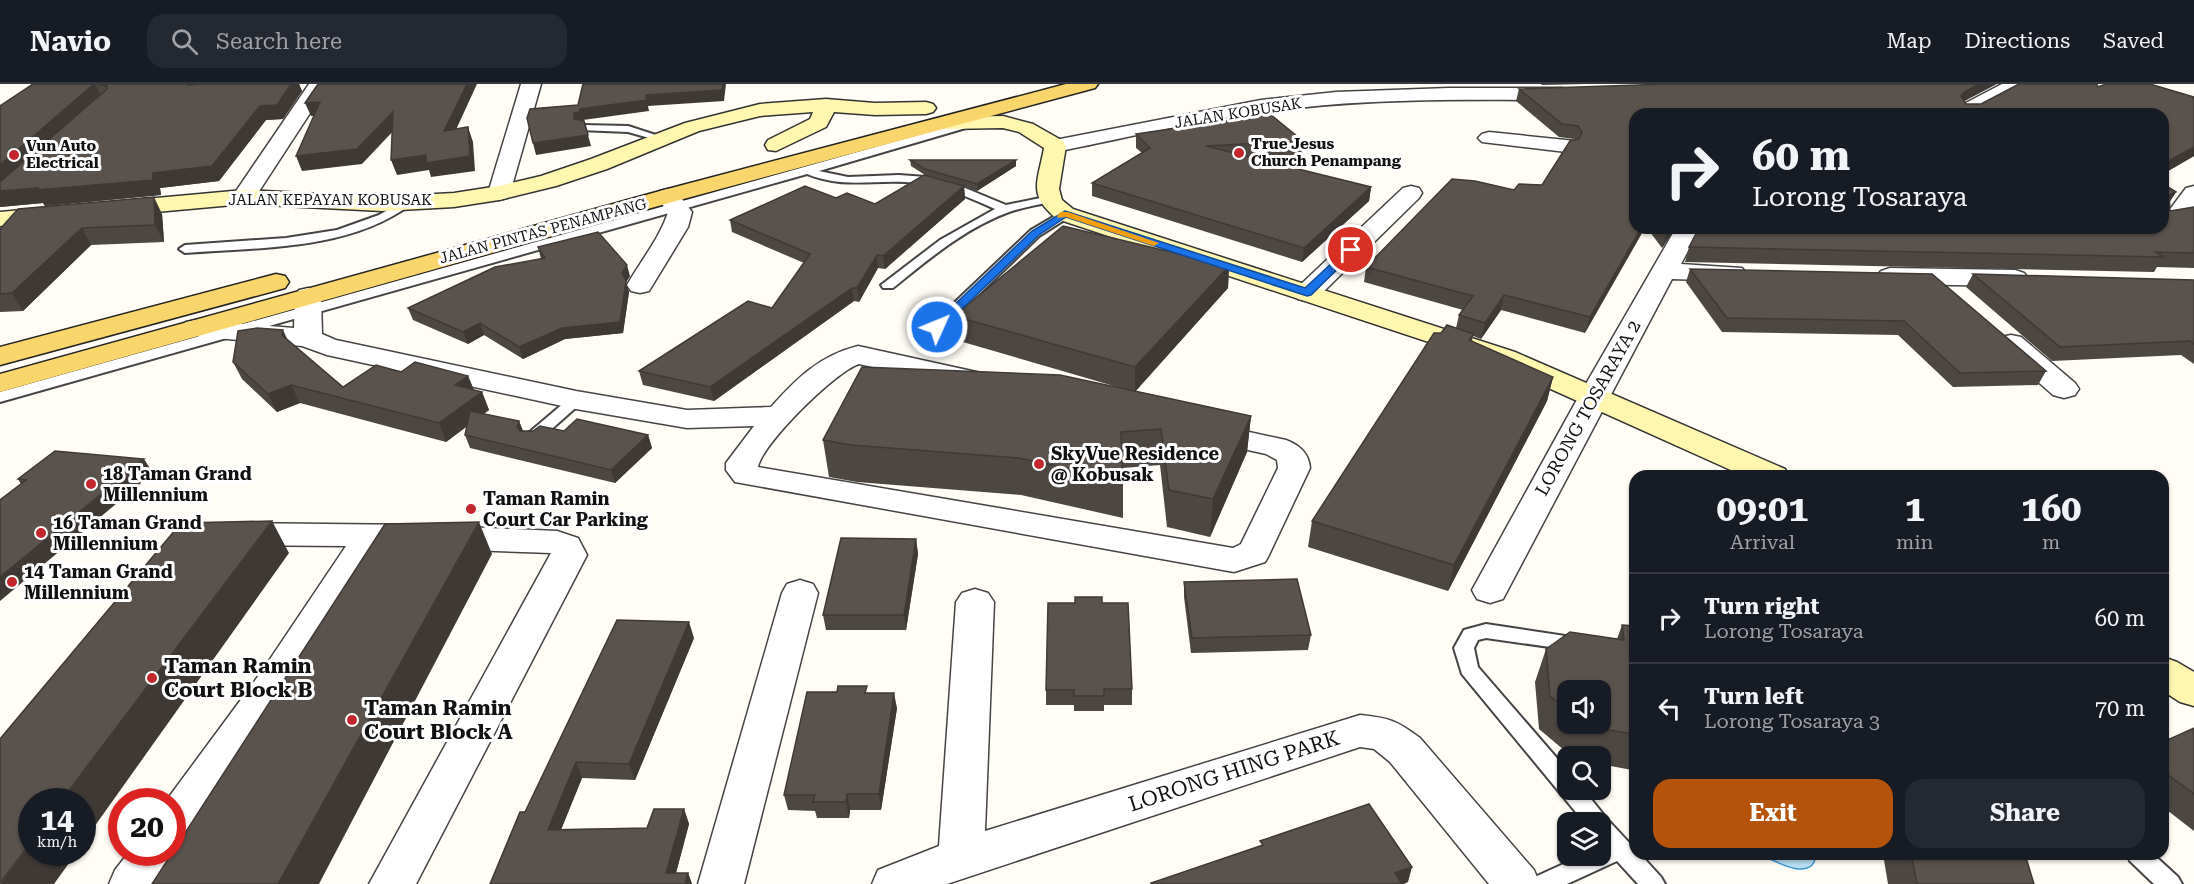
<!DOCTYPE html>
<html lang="en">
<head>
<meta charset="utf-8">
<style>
	:root { --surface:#171b24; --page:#242831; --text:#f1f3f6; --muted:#9ea1a6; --line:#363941; --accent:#b45309 }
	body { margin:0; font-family:"Roboto Serif",serif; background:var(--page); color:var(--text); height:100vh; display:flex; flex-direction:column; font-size:22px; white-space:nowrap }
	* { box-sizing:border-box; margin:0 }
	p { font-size:20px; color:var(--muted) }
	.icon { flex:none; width:33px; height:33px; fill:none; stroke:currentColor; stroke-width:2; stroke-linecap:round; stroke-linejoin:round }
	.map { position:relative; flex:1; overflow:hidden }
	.details { position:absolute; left:1629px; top:386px; width:540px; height:390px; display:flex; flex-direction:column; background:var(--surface); border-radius:18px; box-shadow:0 2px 4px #0004 }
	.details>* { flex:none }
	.banner { position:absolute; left:1629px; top:24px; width:540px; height:126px; border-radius:18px; box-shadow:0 2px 4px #0004; background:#171b24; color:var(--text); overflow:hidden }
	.tools { position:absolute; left:1557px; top:596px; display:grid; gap:12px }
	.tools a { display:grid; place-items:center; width:54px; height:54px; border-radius:12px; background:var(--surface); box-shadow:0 2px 4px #0004; font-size:30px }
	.speed { position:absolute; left:18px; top:704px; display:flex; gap:12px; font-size:30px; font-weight:700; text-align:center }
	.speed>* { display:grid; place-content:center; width:78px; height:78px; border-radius:50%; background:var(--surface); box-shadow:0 2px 4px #0004; line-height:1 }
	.speed small { font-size:15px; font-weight:400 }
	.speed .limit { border:9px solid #d22; background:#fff; color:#111 }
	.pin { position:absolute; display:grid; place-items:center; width:51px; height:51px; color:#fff; margin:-26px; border:3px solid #fff; border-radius:50%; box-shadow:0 2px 6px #0007 }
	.me { position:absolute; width:66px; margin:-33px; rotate:46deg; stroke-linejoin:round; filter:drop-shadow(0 0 4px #0008) }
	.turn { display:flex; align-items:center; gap:21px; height:126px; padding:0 24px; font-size:27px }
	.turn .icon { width:78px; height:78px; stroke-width:2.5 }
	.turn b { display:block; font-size:42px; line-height:51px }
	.eta { display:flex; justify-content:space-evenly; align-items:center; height:102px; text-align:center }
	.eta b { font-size:36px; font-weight:700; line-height:42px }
	.primary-button { display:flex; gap:12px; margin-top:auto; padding:12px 24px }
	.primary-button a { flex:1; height:69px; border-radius:18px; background:var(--accent); color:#fff; font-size:24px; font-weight:700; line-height:69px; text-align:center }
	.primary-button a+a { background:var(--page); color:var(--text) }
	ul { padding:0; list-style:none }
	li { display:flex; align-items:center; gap:18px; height:90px; padding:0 24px; border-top:2px solid var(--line) }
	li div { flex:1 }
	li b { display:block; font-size:22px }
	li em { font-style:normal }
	header { display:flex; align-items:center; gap:36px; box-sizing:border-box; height:84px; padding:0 30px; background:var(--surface); border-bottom:2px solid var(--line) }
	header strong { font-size:28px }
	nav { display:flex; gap:33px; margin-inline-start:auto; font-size:21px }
	.search { width:420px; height:54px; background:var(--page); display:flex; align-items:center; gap:15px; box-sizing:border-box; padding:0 21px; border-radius:18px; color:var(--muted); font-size:22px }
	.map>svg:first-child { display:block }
</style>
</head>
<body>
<header>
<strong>Navio</strong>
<div class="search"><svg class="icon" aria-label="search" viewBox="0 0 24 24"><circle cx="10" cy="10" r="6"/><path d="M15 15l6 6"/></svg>Search here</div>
<nav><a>Map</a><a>Directions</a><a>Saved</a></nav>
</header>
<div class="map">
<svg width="2194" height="800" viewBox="0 0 2194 800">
	<rect width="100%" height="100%" fill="#fffdf5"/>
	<path fill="#b9e0f7" stroke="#3f96cf" stroke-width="1.5" d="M 1760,770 L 1816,770 C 1814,800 1774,777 1760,770 Z"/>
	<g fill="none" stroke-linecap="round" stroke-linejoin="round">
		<defs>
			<g id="lane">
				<path d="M 972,36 L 976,37 L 976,41 L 819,87 L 848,93 L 899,91 L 926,93 L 965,104 L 1006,121 L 1050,112 L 1056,115 L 1054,117 C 1039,121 1024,123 1009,128 C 965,144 929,175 893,204 L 883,204 L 881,201 L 940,156 L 995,125 C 970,114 944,102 917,99 C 877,94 846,106 807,90 L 0,318 L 0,308 Z"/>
				<polygon points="583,41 628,42 665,54 660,57 628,48 579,46 579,42"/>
				<path d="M 406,115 L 412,119 L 410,121 C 347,167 259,163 185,169 L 179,165 L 185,161 L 286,154 L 337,146 L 379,131 Z"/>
				<polygon points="1065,126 1071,130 1069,133 1039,152 942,246 932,246 930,243 932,240 1031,146"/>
				<polygon points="576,311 581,313 584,316 581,319 537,358 525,358 523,355 525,352 571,313"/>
				<polygon points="1486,540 1585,555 1588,560 1585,565 1578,567 1486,554 1478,556 1474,564 1478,583 1568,687 1568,705 1583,705 1607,735 1635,765 1635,770 1640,770 1661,793 1665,800 1638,800 1617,777 1567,800 1531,800 1535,793 1583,771 1600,771 1600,763 1604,762 1600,758 1600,738 1584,738 1462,590 1454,564 1464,546"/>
				<polygon points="2127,770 2153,770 2178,793 2182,800 2154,800 2130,777"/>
			</g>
			<g id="street">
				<polygon points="309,0 329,0 252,118 244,120 236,118 232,113"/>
				<polygon points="521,0 541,0 510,109 507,114 499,116 491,114 488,109"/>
				<polygon points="2002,0 2027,0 2024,4 1975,30 1960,30 1957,26 1960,22"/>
				<path d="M 1449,4 L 1562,4 L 1569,6 L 1572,10 L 1569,14 L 1562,16 C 1474,16 1385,14 1297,24 C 1216,32 1136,52 1055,68 L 1047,67 L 1044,62 L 1047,57 L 1055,56 L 1261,16 L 1336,8 Z"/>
				<polygon points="1489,48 1566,56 1574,57 1577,62 1574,67 1566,68 1482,58 1478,54 1482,50"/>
				<polygon points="1411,102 1419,104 1422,109 1419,114 1316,215 1307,217 1298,215 1294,209 1298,203 1403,104"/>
				<polygon points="2194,102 2194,126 2187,135 2163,139 2163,125 2171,124 2186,104"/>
				<path d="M 668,105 L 676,107 L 692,128 L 688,143 L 649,207 L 640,209 L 631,207 L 627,201 C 640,178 661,152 668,128 L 656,112 L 660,107 Z"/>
				<polygon points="1676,144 1700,144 1681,180 1742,184 1746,189 1742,194 1733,197 1672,195 1503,515 1490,519 1477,515 1472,506 1579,312"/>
				<polygon points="1890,184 2015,186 2024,189 2028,194 2024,199 2015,202 1890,200 1881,197 1877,192 1881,187"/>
				<path d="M 308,204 L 317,206 L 321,212 L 322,250 L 336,256 L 576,307 L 687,326 L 771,323 C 797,294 819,272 858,262 L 1286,356 C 1299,361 1309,369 1310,384 L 1268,473 L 1265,478 L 1234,488 L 735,398 L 726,386 L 726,379 L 754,342 L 687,344 L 576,325 L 327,271 L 302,262 L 196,252 L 186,250 L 182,244 L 186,238 L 196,236 L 294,244 L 295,212 L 299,206 ZM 859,280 L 1266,370 L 1277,376 L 1278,384 L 1241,460 L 1233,464 L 758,383 C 762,360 836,287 859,280 Z"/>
				<polygon points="2011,251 2021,253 2075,299 2079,305 2075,311 2064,314 2053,311 2001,265 1997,259 2001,253"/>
				<polygon points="234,439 423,441 557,447 578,454 587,471 416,800 369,800 551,469 382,463 290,607 188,756 174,761 178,768 159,800 109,800 115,786 129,768 172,768 172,717 166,717 262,587 346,462 234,461 222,458 217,450 222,442"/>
				<polygon points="800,496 813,500 818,509 744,800 698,800 782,509 787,500"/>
				<path d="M 975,505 L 988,509 L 994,518 L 985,747 L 1360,631 C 1389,634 1396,636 1420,654 L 1534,786 L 1540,800 L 1489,800 L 1390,678 L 1374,665 L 1360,663 L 947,800 L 872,800 L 878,786 L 939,762 L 956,518 L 962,509 Z"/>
			</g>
			<g id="secondary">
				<polygon points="826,15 875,19 926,18 933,20 936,24 933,28 926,30 875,31 834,28 826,43 776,67 768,66 765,61 768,56 810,35 813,28 760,32 699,47 607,85 556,102 499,116 454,123 382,127 244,120 112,132 104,130 100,125 104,120 112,118 244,106 382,113 454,109 499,102 541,92 591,75 685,39 760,20"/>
				<path d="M 1003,32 L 1033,40 L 1063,57 L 1066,62 L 1059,105 L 1062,116 L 1073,125 L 1515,268 L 1785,385 L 1789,392 L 1744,392 L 1495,280 L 1057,135 C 1027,111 1038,98 1044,64 L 1019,48 L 1003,44 L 945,45 L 938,43 L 935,39 L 938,35 L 945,33 Z"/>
				<polygon points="55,123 63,125 67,130 63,135 0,142 0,128"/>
				<polygon points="2163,573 2177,578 2194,588 2194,622 2180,618 2163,607"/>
			</g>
			<g id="primary">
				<polygon points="1066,0 1098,0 1095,4 676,117 0,308 0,290 660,107"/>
				<polygon points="276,190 285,192 289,198 285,204 0,281 0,263"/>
			</g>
		</defs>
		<use href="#lane" stroke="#444" stroke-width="4"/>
		<use href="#street" stroke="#444" stroke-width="3"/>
		<use href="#secondary" stroke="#333" stroke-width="3"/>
		<use href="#primary" stroke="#222" stroke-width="3"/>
		<use href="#lane" fill="#fff" fill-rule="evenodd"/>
		<use href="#street" fill="#fff" fill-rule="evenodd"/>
		<use href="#secondary" fill="#fff6b0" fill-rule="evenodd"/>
		<use href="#primary" fill="#f9d66b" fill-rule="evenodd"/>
	</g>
	<g fill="#4d4742" fill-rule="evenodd">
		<polygon points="33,0 299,0 302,7 283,35 266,36 219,97 160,104 161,111 45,122 43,119 0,123 0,22"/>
		<polygon points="1541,0 1587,0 1542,1"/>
		<polygon points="2098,3 2194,13 2194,72 2163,90 2163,30 1635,30 1635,144 1585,249 1501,226 1481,255 1473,252 1472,257 1553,293 1547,317 1448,507 1308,463 1312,437 1441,249 1456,244 1459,231 1463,226 1364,198 1366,183 1514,106 1542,101 1575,56 1574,55 1559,53 1516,17 1519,5 1964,17 1966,20 1981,20"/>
		<polygon points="1136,50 1303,57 1302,71 1251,73 1371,103 1369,117 1302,178 1092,112 1092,99 1142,69 1136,64"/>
		<polygon points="910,76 1016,82 977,107 964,103 965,115 885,185 878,184 859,218 854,217 714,317 643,301 639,287 772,224 804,179 732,148 730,136 836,114 875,120 925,91 911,82"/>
		<polygon points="2163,100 2176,108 2169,119 2170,127 2194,123 2194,184 2157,183 2154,188 1685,178 1689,163"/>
		<polygon points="162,130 164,158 91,161 23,227 0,228 0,145"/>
		<polygon points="1647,144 1675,144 1662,164"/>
		<polygon points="538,163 630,192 626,198 629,208 623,249 565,255 523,275 484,251 468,260 413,236 408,224 541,175"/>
		<polygon points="1229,182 1228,204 1135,307 1251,332 1247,368 1210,453 1167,443 1160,381 1123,384 1123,434 1021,411 857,398 829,393 823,356 1131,307 956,256 954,232"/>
		<polygon points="1690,185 1932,190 2046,287 2038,301 1953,303 1898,251 1722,248 1686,198"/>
		<polygon points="1973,190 2194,196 2194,280 2181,271 2052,277 1966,203"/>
		<polygon points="288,256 343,303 401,288 468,292 474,306 482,308 489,326 483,330 519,337 523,347 564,347 648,351 652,364 615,399 470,364 465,351 467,342 446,358 300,319 277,328 242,295 233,278"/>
		<polygon points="153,389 21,400 18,395"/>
		<polygon points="916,455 918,470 906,546 826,546 823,531"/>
		<polygon points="1184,498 1311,551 1308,566 1191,569 1184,513"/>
		<polygon points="1102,519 1132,605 1132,621 1104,621 1104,627 1074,627 1074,621 1046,621 1046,606"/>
		<path d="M 1622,541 L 1635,542 L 1635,677 L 1632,686 L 1600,680 L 1600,672 L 1571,672 L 1539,645 L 1535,598 L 1546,565 L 1617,555 ZM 1568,606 L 1600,639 L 1568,639 Z"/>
		<polygon points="694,554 635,696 582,694 561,745 647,744 684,725 689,740 676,789 688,789 692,800 490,800 525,728"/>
		<polygon points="868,609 897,624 881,726 850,726 849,734 817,734 815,727 788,726 784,711"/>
		<polygon points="2194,644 2194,747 2163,723 2163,658"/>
		<polygon points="1883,770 2025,770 2034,800 1888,800"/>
	</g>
	<g fill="#3f3936">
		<polygon points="95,0 102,13 0,104 0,81"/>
		<polygon points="291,0 299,0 302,7 283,35 266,36 219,97 160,104 161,111 45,122 43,119 0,123 0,107 153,89"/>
		<polygon points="467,0 477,0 449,61 444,47"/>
		<polygon points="723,0 726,0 724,17 648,22 649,27 583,36 583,39 574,35 574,29 580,25 646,11"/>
		<polygon points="1979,0 1997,0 1959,20 1961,12 1964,8"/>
		<polygon points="320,18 325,31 311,32 305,19"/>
		<polygon points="393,28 398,42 362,80 302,87 296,72"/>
		<polygon points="468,43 473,58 475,87 431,93 429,86 397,91 391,76"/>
		<polygon points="588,51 591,62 536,71 533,59"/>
		<polygon points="2194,63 2194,72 2163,90 2163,80"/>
		<polygon points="1016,76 1016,82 977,107 977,100"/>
		<polygon points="964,102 965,115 885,185 883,172"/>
		<polygon points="1371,103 1369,117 1302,178 1304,164"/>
		<polygon points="2176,108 2167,122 2169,111"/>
		<polygon points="154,113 162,130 164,158 155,141"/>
		<polygon points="82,144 91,161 23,227 12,209"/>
		<polygon points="1641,144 1645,144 1585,249 1590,233"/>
		<polygon points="1670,144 1675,144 1662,164 1666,150"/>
		<polygon points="877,171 878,184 859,218 857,204"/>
		<polygon points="627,181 630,192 626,198 629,208 623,249 565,255 523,275 519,263 622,189"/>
		<polygon points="1229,182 1228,204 1135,308 1135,283"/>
		<polygon points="852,204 854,217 714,317 710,303"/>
		<polygon points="1504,211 1501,226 1481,255 1485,239"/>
		<polygon points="480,239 484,251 468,260 463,248"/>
		<polygon points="283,246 291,263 282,251"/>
		<polygon points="468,292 475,309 455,301"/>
		<polygon points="1553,293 1547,317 1448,507 1454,481"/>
		<polygon points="291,301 300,319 277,328 268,310"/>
		<polygon points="482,308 489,326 446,358 439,339"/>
		<polygon points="1251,332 1247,368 1210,453 1213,415"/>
		<polygon points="519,337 524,350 517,343"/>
		<polygon points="648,351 652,364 615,399 611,386"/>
		<polygon points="144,375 153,389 0,517 0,493"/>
		<polygon points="272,437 289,469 82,760 82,717 61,717"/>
		<polygon points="479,438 492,470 319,800 278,800"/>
		<polygon points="916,455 918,470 906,546 904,531"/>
		<polygon points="689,538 694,554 635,696 629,680"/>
		<polygon points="894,609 897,624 881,726 879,710"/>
		<polygon points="576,678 582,694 555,761 548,746"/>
		<polygon points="847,710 850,726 849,734 846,718"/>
		<polygon points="684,725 689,740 673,800 666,789"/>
		<polygon points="32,757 32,768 77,768 54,800 0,800"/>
		<polygon points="1412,783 1408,798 1404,800 1392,800 1395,789"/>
		<polygon points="688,789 692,800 685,800"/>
	</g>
	<g fill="#5a524d" stroke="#3f3936" stroke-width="1.5">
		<polygon points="33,0 94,0 0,81 0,22"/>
		<polygon points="96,0 189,0 188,1 201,0 291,0 277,21 260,22 212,82 153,89 153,96 36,106 38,104 0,107 0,98 107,5 107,2"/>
		<polygon points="318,0 467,0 444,47 468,43 470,72 426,79 426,71 391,76 393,28 357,65 296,72 320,18 305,19"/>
		<polygon points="583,0 723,0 722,6 646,11 647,16 580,25 580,28 574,29 574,35 584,37 588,51 533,59 527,34 530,25 578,21"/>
		<polygon points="1668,0 1979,0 1964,8 1961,12 1966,20 1981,20 2019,0 2097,0 2098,3 2106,0 2150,0 2194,13 2194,63 2163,80 2163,30 1635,30 1635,144 1641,144 1590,233 1504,211 1485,239 1459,231 1473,212 1366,183 1452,95 1475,97 1514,106 1519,100 1542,101 1570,57 1579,55 1582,48 1578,42 1562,40 1519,5"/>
		<polygon points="1270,30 1303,57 1206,62 1371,103 1304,164 1092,99 1150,64 1136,50"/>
		<polygon points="910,76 1016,76 977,100 925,85"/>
		<polygon points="924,91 964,102 883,172 877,171 857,204 852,204 710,303 639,287 748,217 772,224 810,170 730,136 805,102 836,114 847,109 875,120"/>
		<polygon points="2163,100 2176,108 2169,111 2170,127 2194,123 2194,169 2155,168 2163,173 1689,163 1699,144 2163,144"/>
		<polygon points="154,113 155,141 82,144 12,209 0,210 0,145 18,125"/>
		<polygon points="1063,142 1229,182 1135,283 954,232"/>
		<polygon points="1662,144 1670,144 1666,150"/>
		<polygon points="598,148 627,181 622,189 626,197 620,238 562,244 519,263 480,239 463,248 408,224 495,183 545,174 538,163"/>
		<polygon points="1690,185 1932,190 2046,287 1960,289 1904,237 1727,234"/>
		<polygon points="1973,190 2194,196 2194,260 2190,257 2060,263"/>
		<polygon points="1447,241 1474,250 1469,256 1553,293 1454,481 1312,437 1434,249 1441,249"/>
		<polygon points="257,244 283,246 282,251 343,303 376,281 401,288 415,278 468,292 455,301 482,308 439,339 291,301 268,310 233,278 238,247"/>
		<polygon points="862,283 1060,291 1251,332 1213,415 1169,406 1161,345 1121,348 1123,396 1019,374 851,361 823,356"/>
		<polygon points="470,327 519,337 517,343 520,347 533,347 540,342 564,347 577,335 648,351 611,386 465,351"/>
		<polygon points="55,367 144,375 0,493 0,416 26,396 18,395"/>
		<polygon points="272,437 61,717 32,717 32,757 0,799 0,655 181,439"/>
		<polygon points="479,438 278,800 152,800 385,440"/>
		<polygon points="841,454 916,455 904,531 823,531"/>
		<polygon points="1297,495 1311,551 1192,554 1184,498"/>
		<polygon points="1075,513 1102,513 1102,519 1128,519 1132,605 1104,605 1104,612 1074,612 1074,606 1046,606 1048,519 1075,519"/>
		<polygon points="617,536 689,538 629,680 576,678 548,746 647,744 654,725 684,725 666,789 688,789 685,800 490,800 520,728 525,728"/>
		<polygon points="1622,541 1635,542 1635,650 1588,643 1584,639 1600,639 1600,606 1568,606 1568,626 1550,612 1546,565 1570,548 1624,556"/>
		<polygon points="838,602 867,602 865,609 894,609 879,710 847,710 846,718 813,718 815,711 784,711 807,608 837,608"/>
		<polygon points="2194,644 2194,710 2163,687 2163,658"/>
		<polygon points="1369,720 1412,783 1395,789 1402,800 1152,800 1151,799 1263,761 1260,757"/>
		<polygon points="1911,770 2025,770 2034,800 1917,800"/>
	</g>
	<polygon fill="#1a73e8" stroke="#114b97" stroke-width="1.5" points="1065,127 1305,204 1348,164 1357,166 1311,211 1307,212 1066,133 1039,151 941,245 933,245 933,241 1032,147"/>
	<polygon fill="#f59e0b" points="1061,128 1068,128 1159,159 1154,162 1066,133 1058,134 1057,132"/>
	<g fill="#c4262e" stroke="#fff" stroke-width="2">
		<circle cx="1239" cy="69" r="6"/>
		<circle cx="14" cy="71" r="6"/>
		<circle cx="1039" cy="380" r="6"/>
		<circle cx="91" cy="400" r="6"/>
		<circle cx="471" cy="425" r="6"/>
		<circle cx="41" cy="449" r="6"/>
		<circle cx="12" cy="498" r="6"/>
		<circle cx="152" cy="594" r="6"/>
		<circle cx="352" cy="636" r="6"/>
	</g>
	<g text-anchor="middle" stroke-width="6" stroke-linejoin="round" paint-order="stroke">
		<g font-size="15" fill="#111" stroke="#fff">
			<text transform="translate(1238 29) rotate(-9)" y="5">JALAN KOBUSAK</text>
			<text x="330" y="121">JALAN KEPAYAN KOBUSAK</text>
			<text transform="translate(543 147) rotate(-15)" y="5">JALAN PINTAS PENAMPANG</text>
		</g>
		<g font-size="15" font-weight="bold" fill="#111" stroke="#fff" text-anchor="start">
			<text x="1251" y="65">True Jesus<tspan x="1251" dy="17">Church Penampang</tspan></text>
			<text x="26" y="67">Vun Auto<tspan x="26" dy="17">Electrical</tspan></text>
		</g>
		<g font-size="18" fill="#111" stroke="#fff">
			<text transform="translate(1588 324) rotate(-61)" y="6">LORONG TOSARAYA 2</text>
		</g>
		<g font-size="18" font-weight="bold" fill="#111" stroke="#fff" text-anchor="start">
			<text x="1051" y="376">SkyVue Residence<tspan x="1051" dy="21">@ Kobusak</tspan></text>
			<text x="103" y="396">18 Taman Grand<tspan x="103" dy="21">Millennium</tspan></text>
			<text x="483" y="421">Taman Ramin<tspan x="483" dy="21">Court Car Parking</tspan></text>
			<text x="53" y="445">16 Taman Grand<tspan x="53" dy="21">Millennium</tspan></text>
			<text x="24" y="494">14 Taman Grand<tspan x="24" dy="21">Millennium</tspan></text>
		</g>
		<g font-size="21" font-weight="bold" fill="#111" stroke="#fff" text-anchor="start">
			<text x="164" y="589">Taman Ramin<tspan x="164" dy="24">Court Block B</tspan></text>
			<text x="364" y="631">Taman Ramin<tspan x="364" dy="24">Court Block A</tspan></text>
		</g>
		<g font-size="21" fill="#111" stroke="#fff">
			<text transform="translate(1234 687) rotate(-18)" y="7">LORONG HING PARK</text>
		</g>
	</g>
</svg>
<div class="tools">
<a><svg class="icon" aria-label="sound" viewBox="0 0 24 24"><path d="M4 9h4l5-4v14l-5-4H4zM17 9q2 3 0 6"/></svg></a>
<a><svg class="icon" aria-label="search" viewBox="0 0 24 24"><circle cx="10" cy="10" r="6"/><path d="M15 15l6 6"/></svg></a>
<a><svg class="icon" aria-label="layers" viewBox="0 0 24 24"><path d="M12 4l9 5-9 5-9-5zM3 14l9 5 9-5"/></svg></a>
</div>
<div class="speed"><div>14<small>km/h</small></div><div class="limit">20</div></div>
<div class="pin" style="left:1351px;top:166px;background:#d93025"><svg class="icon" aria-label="arrive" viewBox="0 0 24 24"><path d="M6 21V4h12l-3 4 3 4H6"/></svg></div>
<svg class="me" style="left:937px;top:243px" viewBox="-20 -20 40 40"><circle r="17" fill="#1a73e8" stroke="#fff" stroke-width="3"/><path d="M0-11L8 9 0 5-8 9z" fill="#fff"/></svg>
<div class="banner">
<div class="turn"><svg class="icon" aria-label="right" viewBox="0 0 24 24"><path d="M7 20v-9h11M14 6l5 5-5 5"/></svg><div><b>60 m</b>Lorong Tosaraya</div></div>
</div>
<section class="details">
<div class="eta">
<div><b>09:01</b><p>Arrival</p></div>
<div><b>1</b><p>min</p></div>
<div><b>160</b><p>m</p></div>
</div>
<ul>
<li><svg class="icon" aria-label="right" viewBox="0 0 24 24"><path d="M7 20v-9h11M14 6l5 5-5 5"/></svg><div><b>Turn right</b><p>Lorong Tosaraya</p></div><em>60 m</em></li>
<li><svg class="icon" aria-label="left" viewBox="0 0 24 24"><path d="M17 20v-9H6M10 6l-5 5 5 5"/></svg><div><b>Turn left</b><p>Lorong Tosaraya 3</p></div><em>70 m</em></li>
</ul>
<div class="primary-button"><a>Exit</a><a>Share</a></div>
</section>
</div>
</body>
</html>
